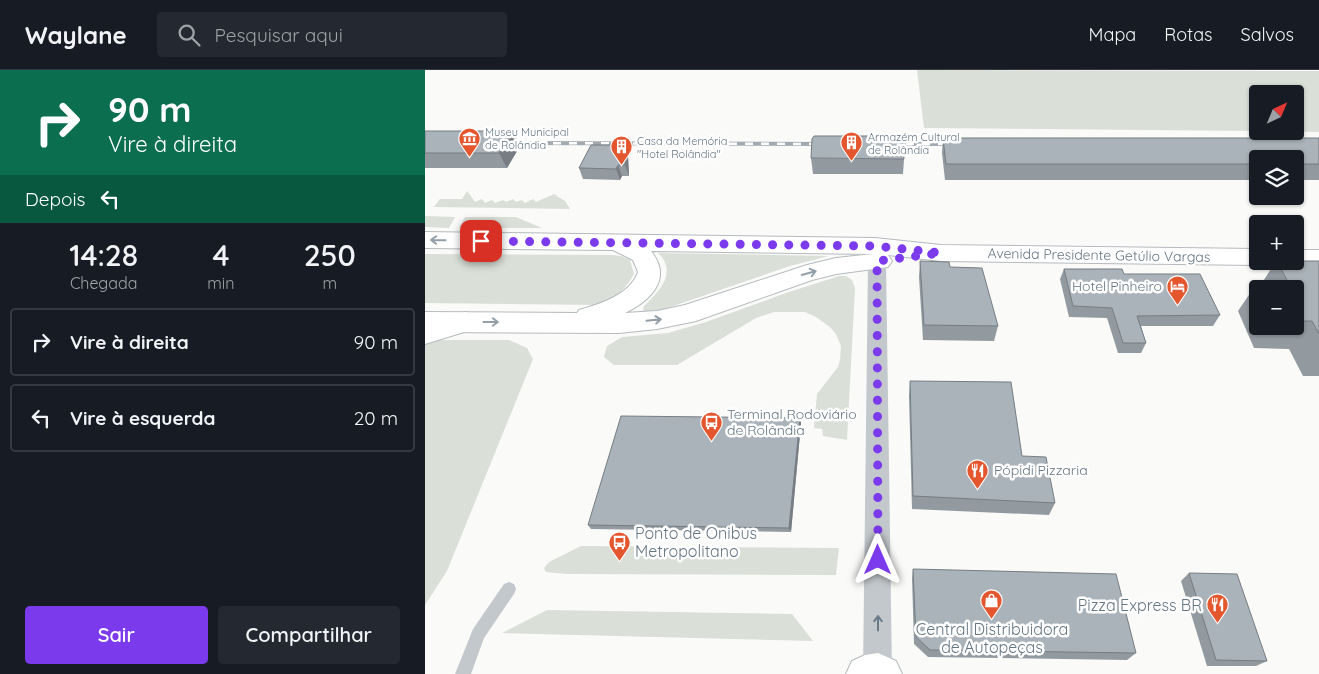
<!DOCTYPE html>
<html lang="pt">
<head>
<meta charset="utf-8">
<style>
	:root { --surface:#171b24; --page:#242831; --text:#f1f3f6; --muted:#9ea1a6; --line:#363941; --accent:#7c3aed }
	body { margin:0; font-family:Quicksand,sans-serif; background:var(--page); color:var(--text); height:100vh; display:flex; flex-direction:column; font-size:19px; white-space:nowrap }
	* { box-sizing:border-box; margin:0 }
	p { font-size:16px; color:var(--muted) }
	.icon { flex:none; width:28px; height:28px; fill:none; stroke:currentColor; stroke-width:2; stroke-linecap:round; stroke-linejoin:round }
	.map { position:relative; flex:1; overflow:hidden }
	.drawer { display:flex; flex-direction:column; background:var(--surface); width:425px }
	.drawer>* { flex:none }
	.guide { background:#0b6e4f; color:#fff; overflow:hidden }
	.needle { width:32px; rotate:44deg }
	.tools { position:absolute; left:824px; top:15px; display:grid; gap:10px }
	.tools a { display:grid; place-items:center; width:55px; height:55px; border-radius:5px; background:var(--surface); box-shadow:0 1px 4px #0004; font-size:25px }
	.pin { position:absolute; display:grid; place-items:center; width:42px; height:42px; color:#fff; margin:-21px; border-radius:10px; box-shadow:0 2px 8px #0006 }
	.me { position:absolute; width:55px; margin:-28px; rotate:0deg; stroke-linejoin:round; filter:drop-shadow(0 0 4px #0008) }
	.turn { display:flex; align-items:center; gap:18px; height:105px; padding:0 25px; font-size:22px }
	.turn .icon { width:65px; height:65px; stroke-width:2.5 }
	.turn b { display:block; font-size:35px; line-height:42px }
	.then { display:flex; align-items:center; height:48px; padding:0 25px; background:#0003; gap:10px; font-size:19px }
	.eta { display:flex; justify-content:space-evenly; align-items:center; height:85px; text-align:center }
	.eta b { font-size:30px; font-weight:600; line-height:35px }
	.primary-button { display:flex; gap:10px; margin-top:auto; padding:10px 25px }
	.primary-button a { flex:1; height:58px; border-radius:5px; background:var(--accent); color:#fff; font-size:20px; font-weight:600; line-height:58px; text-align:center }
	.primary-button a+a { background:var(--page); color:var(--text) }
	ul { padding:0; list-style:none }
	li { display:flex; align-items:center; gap:15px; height:68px; margin:0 10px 8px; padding:0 15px; border:2px solid var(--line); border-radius:5px }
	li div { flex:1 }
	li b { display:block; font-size:19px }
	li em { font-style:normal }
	header { display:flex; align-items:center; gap:30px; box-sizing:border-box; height:70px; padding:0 25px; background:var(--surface); border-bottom:1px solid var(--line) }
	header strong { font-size:24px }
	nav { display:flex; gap:28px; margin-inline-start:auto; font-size:18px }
	.search { width:350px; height:45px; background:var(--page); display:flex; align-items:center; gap:12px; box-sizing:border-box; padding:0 18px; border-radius:5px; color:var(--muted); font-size:19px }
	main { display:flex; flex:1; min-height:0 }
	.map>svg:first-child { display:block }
</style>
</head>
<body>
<header>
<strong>Waylane</strong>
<div class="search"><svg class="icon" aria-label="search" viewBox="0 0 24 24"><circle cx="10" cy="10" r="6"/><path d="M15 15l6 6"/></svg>Pesquisar aqui</div>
<nav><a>Mapa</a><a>Rotas</a><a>Salvos</a></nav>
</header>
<main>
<section class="drawer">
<div class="guide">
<div class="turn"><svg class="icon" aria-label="right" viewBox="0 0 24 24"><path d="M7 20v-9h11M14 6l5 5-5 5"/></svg><div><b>90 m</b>Vire à direita</div></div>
<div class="then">Depois<svg class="icon" aria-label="left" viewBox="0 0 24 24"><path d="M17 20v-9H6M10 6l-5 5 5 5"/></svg></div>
</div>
<div class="eta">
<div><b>14:28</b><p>Chegada</p></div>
<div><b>4</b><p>min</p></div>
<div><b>250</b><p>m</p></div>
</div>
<ul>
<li><svg class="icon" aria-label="right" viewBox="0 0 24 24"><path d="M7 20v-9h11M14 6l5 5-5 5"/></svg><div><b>Vire à direita</b></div><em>90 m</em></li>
<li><svg class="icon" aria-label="left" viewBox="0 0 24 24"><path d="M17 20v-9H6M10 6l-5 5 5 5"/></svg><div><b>Vire à esquerda</b></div><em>20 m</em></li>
</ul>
<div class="primary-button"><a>Sair</a><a>Compartilhar</a></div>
</section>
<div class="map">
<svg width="894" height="604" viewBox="0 0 894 604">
	<rect width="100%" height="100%" fill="#fafaf8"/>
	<g fill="#dadfd7">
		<polygon points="492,0 894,1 894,62 840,61 870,61 870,24 832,24 832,61 499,58"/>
		<polygon points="42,121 50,132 57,129 60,133 67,130 70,133 78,130 81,132 88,129 91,132 97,130 100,133 108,129 111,132 129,124 140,131 145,139 9,137 15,129 37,129"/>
		<polygon points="0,146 30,147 24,158 0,157"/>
		<polygon points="40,147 91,147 117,158 34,158"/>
		<path d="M 233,183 L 404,186 L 365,196 L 228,243 L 220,243 L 218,239 L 219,236 C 235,221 253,202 233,183 Z"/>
		<path d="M 0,184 L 187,185 L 196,186 L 205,190 L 209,204 C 199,221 191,229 172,235 L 0,233 Z"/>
		<polygon points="414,206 421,206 427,210 430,218 422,370 398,366 397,359 389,358 392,324 413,297 415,290 416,276 411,264 405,257 391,247 380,242 349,242 331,248 252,295 189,295 179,287 182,276 197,267 243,263 281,252 361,223"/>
		<polygon points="16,270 84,270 102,278 108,289 22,501 0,535 0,273"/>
		<polygon points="156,476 414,478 411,505 142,504 121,502 119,498 124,492"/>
		<polygon points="122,540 367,544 388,571 77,563"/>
	</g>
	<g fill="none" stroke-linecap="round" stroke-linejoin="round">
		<defs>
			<g id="secondary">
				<polygon points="40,242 49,245 53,252 49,259 0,274 0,254"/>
				<polygon points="453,583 471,591 477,604 421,604 427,591 440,585"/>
			</g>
			<g id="primary">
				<path d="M 0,162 L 450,168 L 516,175 L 832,179 L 832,191 L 841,191 L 832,195 L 516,191 L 463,185 L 467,191 L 463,197 L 411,204 L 387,210 L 271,251 L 232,259 L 194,263 L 0,262 L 0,242 L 152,243 L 154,240 C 175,234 205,225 213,202 L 208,190 L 188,180 L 0,178 ZM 226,181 L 448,184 L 411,188 L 382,195 L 260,235 L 232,241 L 200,243 C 226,230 248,209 226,181 Z"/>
				<polygon points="870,180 894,180 894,196 870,196 862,194 860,191 870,191"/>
			</g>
		</defs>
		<use href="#secondary" stroke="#b3babf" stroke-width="2"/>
		<use href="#primary" stroke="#b5babe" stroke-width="2"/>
		<polygon fill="#c3c8cc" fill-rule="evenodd" points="84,512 89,514 91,519 89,524 59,568 46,604 30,604 48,559 79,514"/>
		<polygon fill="#c3c8cc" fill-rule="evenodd" points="452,185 458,187 461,191 467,604 439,604 438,602 443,191 446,187"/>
		<use href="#secondary" fill="#fff" fill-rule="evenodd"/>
		<use href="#primary" fill="#fff" fill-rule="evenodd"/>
		<defs>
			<g id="rail">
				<polyline points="80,73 400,74"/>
				<polyline points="465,74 532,74"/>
			</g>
		</defs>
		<use href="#rail" stroke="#a2aab0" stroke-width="4"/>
		<use href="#rail" stroke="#fff" stroke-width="2.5" stroke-dasharray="8" stroke-linecap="butt"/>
	</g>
	<g fill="#929a9f" fill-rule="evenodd">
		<polygon points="0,61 95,76 82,98 0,98"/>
		<polygon points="518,68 894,68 894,110 870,110 870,89 832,89 832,110 520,110 517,83"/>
		<polygon points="200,75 203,86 204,106 197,106 195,110 158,109 154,98"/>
		<polygon points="386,88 479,89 478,104 388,104"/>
		<polygon points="495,191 525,197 573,256 569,271 498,270 494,207"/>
		<path d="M 851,191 L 894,191 L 894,306 L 878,306 L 864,279 L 829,278 L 813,241 L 832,213 L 837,213 ZM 832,219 L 870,219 L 870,256 L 832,256 Z"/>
		<polygon points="639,199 699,204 795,245 788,256 716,256 721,273 716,283 693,283 682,248 644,247 635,209"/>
		<polygon points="485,311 597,386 630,433 624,445 487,439 484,326"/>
		<polygon points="375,348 376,353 366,462 166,459 163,455"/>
		<polygon points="488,499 711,583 702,590 503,587 489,574 487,508"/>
		<polygon points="764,503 842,591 831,596 782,596 756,511"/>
	</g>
	<g fill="#777d82">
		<polygon points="88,61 95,76 82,98 74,83"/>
		<polygon points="200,75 203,86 204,106 200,95"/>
		<polygon points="193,95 197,106 195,110 191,99"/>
		<polygon points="375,348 376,353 366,462 364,458"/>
	</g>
	<g fill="#aab3b9" stroke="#777d82">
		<polygon points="0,61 88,61 74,83 0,83"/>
		<polygon points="389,66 478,66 479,89 386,88 387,69"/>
		<polygon points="518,68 894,68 894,94 870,94 870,89 832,89 832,94 521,94"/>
		<polygon points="166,75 200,75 200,95 193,95 191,99 154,98"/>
		<polygon points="495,191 524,192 525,197 557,198 573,256 499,255"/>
		<polygon points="852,191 894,191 894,264 887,251 870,251 870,219 835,219 832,213 863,212"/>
		<polygon points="639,199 697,199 699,204 775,204 795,245 712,246 721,273 698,273 687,238 648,236"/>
		<polygon points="485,311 586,312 597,386 621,387 630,433 488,426"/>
		<polygon points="196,346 375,348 364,458 163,455"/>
		<polygon points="488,499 691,504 711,583 505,580 491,567"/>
		<polygon points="764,503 812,504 842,591 791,590"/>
	</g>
	<defs><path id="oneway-shaft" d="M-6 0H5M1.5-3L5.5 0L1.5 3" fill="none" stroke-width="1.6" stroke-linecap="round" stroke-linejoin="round" transform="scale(1.25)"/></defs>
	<g stroke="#939fa8">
		<use href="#oneway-shaft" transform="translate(13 170) rotate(-179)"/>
		<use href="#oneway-shaft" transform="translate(384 203) rotate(-16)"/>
		<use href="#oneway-shaft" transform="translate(229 250) rotate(-6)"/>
		<use href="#oneway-shaft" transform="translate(66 252)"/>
	</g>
	<use stroke="#6a7a87" href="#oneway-shaft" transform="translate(453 553) rotate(-90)"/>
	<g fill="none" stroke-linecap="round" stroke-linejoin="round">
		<polyline stroke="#7c3aed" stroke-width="9" stroke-dasharray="0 16.2" points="56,171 450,176 516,183 452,191 453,490"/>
	</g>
	<defs>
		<symbol id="museum-pin" viewBox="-11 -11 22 30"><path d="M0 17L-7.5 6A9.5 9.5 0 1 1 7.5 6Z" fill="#e4572e" stroke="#fff"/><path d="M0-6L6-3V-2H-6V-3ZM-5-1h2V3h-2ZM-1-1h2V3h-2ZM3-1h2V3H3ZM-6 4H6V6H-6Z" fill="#fff"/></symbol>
		<symbol id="building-pin" viewBox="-11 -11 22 30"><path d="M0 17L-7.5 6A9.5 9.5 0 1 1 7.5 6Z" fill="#e4572e" stroke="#fff"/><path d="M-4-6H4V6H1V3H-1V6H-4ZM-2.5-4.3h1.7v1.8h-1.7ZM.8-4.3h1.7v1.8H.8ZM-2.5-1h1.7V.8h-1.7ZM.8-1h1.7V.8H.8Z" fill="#fff"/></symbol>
		<symbol id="hotel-pin" viewBox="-11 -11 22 30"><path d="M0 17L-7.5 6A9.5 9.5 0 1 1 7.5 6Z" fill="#e4572e" stroke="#fff"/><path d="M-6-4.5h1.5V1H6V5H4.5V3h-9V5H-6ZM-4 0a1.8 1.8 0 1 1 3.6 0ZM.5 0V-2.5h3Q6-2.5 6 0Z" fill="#fff"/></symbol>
		<symbol id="bus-pin" viewBox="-11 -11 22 30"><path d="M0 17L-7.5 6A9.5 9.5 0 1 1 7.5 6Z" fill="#e4572e" stroke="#fff"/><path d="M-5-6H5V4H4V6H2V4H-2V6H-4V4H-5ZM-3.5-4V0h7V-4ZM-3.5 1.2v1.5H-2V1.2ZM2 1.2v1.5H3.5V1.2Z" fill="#fff"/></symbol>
		<symbol id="restaurant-pin" viewBox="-11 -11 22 30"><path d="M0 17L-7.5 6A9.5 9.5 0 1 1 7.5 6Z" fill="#e4572e" stroke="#fff"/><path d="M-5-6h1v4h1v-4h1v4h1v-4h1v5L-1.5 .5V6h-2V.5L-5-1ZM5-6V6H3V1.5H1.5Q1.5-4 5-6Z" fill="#fff"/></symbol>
		<symbol id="shop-pin" viewBox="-11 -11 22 30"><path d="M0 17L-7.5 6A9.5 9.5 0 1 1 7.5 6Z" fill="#e4572e" stroke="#fff"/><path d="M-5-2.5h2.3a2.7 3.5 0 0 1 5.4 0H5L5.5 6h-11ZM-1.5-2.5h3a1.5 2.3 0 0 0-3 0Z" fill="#fff"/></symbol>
	</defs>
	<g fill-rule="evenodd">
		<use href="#museum-pin" x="32" y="56" width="25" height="34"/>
		<use href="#building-pin" x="414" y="60" width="25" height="34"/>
		<use href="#building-pin" x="184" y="64" width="25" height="34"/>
		<use href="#hotel-pin" x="740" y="204" width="25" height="34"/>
		<use href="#bus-pin" x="274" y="340" width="25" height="34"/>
		<use href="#restaurant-pin" x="540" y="388" width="25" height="34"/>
		<use href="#bus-pin" x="182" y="460" width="25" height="34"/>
		<use href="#shop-pin" x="554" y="518" width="25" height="34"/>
		<use href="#restaurant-pin" x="780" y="522" width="25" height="34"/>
	</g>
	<g text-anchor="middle" stroke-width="5" stroke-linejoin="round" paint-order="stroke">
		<g font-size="11" fill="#657683" stroke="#fff" text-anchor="start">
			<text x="60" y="66">Museu Municipal<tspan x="60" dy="13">de Rolândia</tspan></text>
			<text x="443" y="71">Armazém Cultural<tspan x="443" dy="13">de Rolândia</tspan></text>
			<text x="212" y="75">Casa da Memória<tspan x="212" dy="13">"Hotel Rolândia"</tspan></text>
		</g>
		<g font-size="14" fill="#657683" stroke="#fff">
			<text transform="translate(674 185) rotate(1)" y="5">Avenida Presidente Getúlio Vargas</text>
		</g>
		<g font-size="14" fill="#657683" stroke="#fff" text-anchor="start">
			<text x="737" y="221" text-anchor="end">Hotel Pinheiro</text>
			<text x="302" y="349">Terminal Rodoviário<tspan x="302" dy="16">de Rolândia</tspan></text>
			<text x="569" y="405">Pópidi Pizzaria</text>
		</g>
		<g font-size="16" fill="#657683" stroke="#fff" text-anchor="start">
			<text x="210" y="469">Ponto de Onibus<tspan x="210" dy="18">Metropolitano</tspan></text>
			<text x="777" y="541" text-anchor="end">Pizza Express BR</text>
			<text x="567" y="565" text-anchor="middle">Central Distribuidora<tspan x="567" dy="18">de Autopeças</tspan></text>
		</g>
	</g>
</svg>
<div class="tools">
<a><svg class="needle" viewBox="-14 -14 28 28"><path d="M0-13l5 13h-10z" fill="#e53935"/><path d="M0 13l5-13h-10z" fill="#9ea1a6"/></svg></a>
<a><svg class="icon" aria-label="layers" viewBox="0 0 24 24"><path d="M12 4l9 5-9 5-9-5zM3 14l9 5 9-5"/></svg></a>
<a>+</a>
<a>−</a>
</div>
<div class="pin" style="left:56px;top:171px;background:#d93025"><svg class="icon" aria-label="arrive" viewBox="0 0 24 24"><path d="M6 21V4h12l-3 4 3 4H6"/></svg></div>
<svg class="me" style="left:453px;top:490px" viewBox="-20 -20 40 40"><path d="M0-17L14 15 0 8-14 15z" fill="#7c3aed" stroke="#fff" stroke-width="4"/></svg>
</div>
</main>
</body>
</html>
